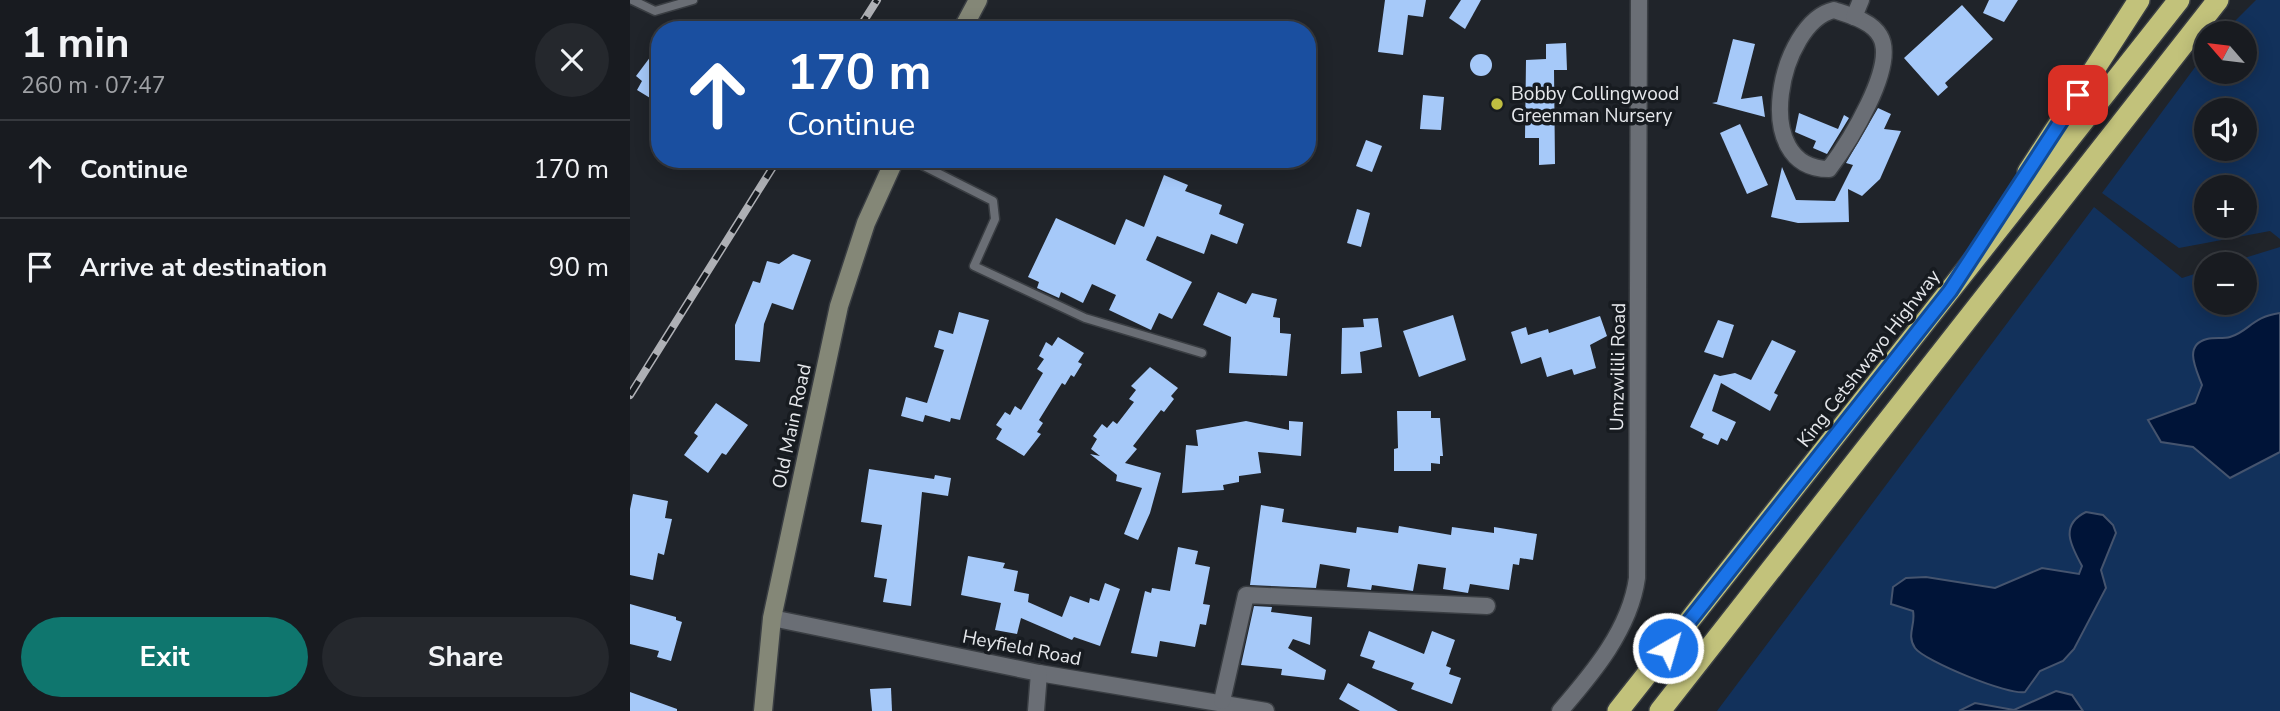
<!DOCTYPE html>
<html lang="en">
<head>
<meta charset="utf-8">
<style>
	:root { --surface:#181b20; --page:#25282d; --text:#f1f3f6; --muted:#9fa1a5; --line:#36393e; --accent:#0f766e }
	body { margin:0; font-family:"Nunito Sans",sans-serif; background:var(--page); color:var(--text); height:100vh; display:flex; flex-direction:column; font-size:26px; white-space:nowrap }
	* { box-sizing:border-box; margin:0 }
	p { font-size:23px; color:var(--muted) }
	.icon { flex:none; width:38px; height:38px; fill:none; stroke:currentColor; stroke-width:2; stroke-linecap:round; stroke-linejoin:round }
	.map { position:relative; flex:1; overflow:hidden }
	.sheet { display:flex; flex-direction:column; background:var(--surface); width:630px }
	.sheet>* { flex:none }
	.hud { position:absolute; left:21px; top:21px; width:665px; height:147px; border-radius:28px; box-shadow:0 4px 18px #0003,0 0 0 2px var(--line); background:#1a4fa0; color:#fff; overflow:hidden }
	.needle { width:46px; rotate:298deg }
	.buttons { position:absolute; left:1564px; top:21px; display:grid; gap:14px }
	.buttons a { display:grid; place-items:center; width:63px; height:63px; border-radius:50%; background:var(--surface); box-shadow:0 4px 18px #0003,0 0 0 2px var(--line); font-size:35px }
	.pin { position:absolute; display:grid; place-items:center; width:60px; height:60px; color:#fff; margin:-30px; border-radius:14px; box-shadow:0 4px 10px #0006 }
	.me { position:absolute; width:77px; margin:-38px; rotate:38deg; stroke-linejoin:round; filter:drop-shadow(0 0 5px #0008) }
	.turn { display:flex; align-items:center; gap:24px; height:147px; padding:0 21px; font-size:32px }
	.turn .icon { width:91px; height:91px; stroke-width:2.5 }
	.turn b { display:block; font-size:49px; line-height:60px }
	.round { display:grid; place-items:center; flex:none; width:74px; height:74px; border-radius:37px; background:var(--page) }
	.summary { display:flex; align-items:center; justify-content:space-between; height:119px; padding:0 21px }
	h1 { font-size:42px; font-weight:700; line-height:52px }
	.action { display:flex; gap:14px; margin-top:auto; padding:14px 21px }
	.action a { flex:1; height:80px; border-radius:42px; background:var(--accent); color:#fff; font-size:28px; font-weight:700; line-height:80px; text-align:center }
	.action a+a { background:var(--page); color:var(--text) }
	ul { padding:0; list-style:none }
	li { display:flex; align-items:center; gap:21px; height:98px; padding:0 21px; border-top:2px solid var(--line) }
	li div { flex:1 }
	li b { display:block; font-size:26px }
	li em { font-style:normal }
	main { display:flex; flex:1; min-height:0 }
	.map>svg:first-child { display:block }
</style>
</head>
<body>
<main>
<section class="sheet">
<div class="summary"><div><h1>1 min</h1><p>260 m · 07:47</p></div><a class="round"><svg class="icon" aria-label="close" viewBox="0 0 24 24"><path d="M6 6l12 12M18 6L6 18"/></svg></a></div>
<ul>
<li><svg class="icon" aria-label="ahead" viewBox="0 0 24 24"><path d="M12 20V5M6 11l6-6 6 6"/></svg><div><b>Continue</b></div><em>170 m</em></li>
<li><svg class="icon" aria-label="arrive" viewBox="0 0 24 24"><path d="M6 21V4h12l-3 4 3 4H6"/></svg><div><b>Arrive at destination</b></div><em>90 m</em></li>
</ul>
<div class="action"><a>Exit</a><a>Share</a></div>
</section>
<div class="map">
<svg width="1650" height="711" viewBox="0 0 1650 711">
	<rect width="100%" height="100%" fill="#20242a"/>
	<g fill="#12315b" fill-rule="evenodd">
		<path d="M 1626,0 L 1650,0 L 1650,239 L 1640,231 L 1549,248 L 1472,193 L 1577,51 L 1577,72 L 1615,72 L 1615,33 L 1593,33 ZM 1577,110 L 1615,110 L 1615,149 L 1577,149 ZM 1577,187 L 1615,187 L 1615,226 L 1577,226 Z"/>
		<polygon points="1464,207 1552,278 1577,270 1577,303 1615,303 1615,264 1595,264 1650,247 1650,711 1087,711"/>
	</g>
	<g fill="#001438" stroke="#45546e" stroke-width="2">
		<path d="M 1650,313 L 1650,452 L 1600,478 L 1563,447 L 1531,442 L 1518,420 L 1565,403 L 1572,385 C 1566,369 1553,345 1577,339 C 1585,337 1593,339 1600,337 C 1620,331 1621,317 1650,313 Z"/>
		<path d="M 1456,512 L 1473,515 L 1483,525 L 1486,533 L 1471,570 L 1476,588 L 1444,649 L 1433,661 L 1410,671 L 1395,692 C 1380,696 1294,661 1285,648 C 1276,635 1286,624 1283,611 L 1261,604 L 1263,587 L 1276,578 L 1296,577 L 1365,588 L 1412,568 L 1449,574 L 1452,566 C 1441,546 1429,525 1456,512 Z"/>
		<polygon points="1426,691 1442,695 1453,711 1329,711 1345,703 1384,710"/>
	</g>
	<g fill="#a6c9f9">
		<polygon points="755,0 796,0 793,17 778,15 773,55 748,52"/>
		<polygon points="831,0 851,0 835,29 819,18"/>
		<polygon points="1359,0 1388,0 1374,22 1353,13"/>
		<polygon points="1332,5 1363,39 1315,83 1318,87 1308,96 1274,58"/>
		<polygon points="1103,39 1125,44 1111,99 1132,96 1135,117 1082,103 1087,102"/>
		<polygon points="936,43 937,70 924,70 925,164 909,165 909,138 895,138 896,60 916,59 916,44"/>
		<polygon points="30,44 30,104 7,90 12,81 6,76"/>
		<circle cx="851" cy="65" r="11"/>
		<polygon points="793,95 814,97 811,130 790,129"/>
		<polygon points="1248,108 1261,114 1254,129 1271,131 1250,179 1232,196 1218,189 1219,222 1168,223 1141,217 1152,167 1166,200 1205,201 1223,165 1216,163"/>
		<polygon points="1169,113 1208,129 1214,115 1219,118 1197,154 1183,148 1186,141 1165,132"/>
		<polygon points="1110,124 1138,185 1117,194 1090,133"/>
		<polygon points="736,140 752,146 742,172 726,166"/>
		<polygon points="534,175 558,185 555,191 592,205 589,214 614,224 607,244 581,234 574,254 527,236 516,260 562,282 542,319 529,313 521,330 479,310 486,295 462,284 453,303 431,292 429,298 407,288 409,282 398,277 426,218 485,245 496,219 514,227"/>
		<polygon points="727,209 740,213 731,247 717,243"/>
		<polygon points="163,254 181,260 163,310 142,303 134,324 130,362 105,360 105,325 123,281 130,283 137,261 149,264"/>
		<polygon points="588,292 616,304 622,293 647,299 643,317 650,318 650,333 661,334 657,376 599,373 601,337 573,325"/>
		<polygon points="329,312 359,320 330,420 321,418 320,422 295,415 293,422 271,416 276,397 297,403 314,350 304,347 309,330 323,334"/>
		<polygon points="823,315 836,360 789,377 773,331"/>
		<polygon points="970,316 977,336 960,345 966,368 944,375 942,369 917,377 911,357 891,364 881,332 896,327 898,335 918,329 919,333"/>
		<polygon points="748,318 752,347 730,352 732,373 711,374 712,328 734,327 733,319"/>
		<polygon points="1088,320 1104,325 1093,358 1074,352"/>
		<polygon points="428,337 454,353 448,362 452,364 444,377 441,375 435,385 432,383 409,420 413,423 407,432 411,434 394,456 366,439 372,429 366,425 375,412 380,415 385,406 391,410 413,373 407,369 414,359 409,356 416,342 422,346"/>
		<polygon points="1142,340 1166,351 1144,393 1148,395 1140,411 1091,383 1082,411 1106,422 1097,441 1091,438 1088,445 1072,438 1074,434 1060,427 1084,374 1090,376 1105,373 1121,380"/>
		<polygon points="520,367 548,388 541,396 544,399 534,412 531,410 503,446 507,449 495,463 531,473 520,513 508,540 494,534 512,488 486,481 487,475 460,454 470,456 461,449 467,439 463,436 472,424 477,428 483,421 487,424 504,402 499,399 506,390 501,386"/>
		<polygon points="86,403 118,425 96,455 92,453 78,473 54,455 68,436 64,433"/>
		<polygon points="767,411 801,411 801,418 810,418 813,456 810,456 810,464 801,463 801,471 764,471 764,449 768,448"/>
		<polygon points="616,421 659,430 659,421 673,422 671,456 628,452 631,473 609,476 609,482 593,485 594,490 552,493 556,445 568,446 566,430"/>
		<polygon points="239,469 304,479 305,475 321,478 318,496 292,492 281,606 253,602 257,579 244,577 252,525 231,522"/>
		<polygon points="3,494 38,501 35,518 42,519 34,555 28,553 23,580 0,575 0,509"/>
		<polygon points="631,505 654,509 652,522 726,533 727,527 768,533 769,526 821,535 822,527 864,533 864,527 907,534 903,560 890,558 889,565 883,564 879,590 840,584 838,593 813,589 816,568 788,564 783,591 742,585 741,590 717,587 720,569 690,564 686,588 620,585"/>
		<polygon points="548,547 568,551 565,564 580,567 573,604 580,605 576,625 570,624 565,647 530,641 527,657 501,653 515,591 521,593 522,588 540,591"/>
		<polygon points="338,556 375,563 373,568 388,571 384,591 399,594 398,602 432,617 440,596 459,603 460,598 469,601 475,583 490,589 470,646 444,637 442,640 391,618 387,634 365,630 371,603 331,595"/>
		<polygon points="0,604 46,617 46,620 52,622 41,661 27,657 29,651 0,644"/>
		<polygon points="624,606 642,607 641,612 682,617 680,645 663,639 658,648 696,670 694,680 651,675 652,669 611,665"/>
		<polygon points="739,631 794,654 802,631 825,640 816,666 821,668 819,674 831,678 822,704 781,689 784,683 742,668 745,661 730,656"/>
		<polygon points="718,683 740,695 768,711 730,711 709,699"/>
		<polygon points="261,688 262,711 242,711 240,689"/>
		<polygon points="0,692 47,709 47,711 0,711"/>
	</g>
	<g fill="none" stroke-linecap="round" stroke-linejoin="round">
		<defs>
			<g id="lane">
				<polyline points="2,0 25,11 63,0"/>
				<polyline points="280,159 363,201 365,219 344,266 455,318 572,353"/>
			</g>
			<g id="street">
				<path d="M 1204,10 C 1219,15 1242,21 1250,36 C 1268,66 1217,145 1199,169 C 1118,169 1150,22 1204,10 Z"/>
				<polyline points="1224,17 1231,0"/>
				<polyline points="142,618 409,673 636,711"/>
				<polyline points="592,701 616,595 857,606"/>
				<polyline points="406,711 409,673"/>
				<path d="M 930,711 C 963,673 1000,629 1007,578 L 1009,0"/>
			</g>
			<g id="secondary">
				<polyline points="332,30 348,0"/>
				<polyline points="133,711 142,618 209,306 236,223 265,159"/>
			</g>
			<g id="highway">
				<polyline points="1398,172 1509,0"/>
				<polyline points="988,711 1549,0"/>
				<polyline points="1030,711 1588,0"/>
			</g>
		</defs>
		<use href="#lane" stroke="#3a3e43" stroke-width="11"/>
		<use href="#street" stroke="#3a3e43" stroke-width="19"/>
		<use href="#secondary" stroke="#3a3e43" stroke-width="21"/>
		<use href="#highway" stroke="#3a3e43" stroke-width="24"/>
		<use href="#lane" stroke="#6a6e75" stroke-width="8"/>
		<use href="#street" stroke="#6a6e75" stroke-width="16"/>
		<use href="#secondary" stroke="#848777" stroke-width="18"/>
		<use href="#highway" stroke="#c2c27b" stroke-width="21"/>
		<defs>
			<g id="rail">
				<polyline points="228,30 247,0"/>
				<polyline points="0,395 148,159"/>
			</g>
		</defs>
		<use href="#rail" stroke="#aeb0b5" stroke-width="8"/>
		<use href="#rail" stroke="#171b20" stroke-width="5" stroke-dasharray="16" stroke-linecap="butt"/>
	</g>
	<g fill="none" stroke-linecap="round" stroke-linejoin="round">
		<defs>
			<polyline id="route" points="1038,648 1320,291 1448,95"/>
		</defs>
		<use href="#route" stroke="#114b97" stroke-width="18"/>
		<use href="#route" stroke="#1a73e8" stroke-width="12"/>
	</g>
	<circle fill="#c0be41" stroke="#171b20" stroke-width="2.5" cx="867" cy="104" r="7"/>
	<g text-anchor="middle" stroke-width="7" stroke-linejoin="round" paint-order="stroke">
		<g font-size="19" fill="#e6e8ec" stroke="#171b20" text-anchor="start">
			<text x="881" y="100">Bobby Collingwood<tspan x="881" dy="22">Greenman Nursery</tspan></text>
		</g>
		<g font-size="19" fill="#e6e8ec" stroke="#171b20">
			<text transform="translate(1238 358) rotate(-52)" y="7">King Cetshwayo Highway</text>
			<text transform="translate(987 367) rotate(-89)" y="7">Umzwilili Road</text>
			<text transform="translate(161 426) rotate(-78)" y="7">Old Main Road</text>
			<text transform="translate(392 647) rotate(11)" y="7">Heyfield Road</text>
		</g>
	</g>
</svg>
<div class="buttons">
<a><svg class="needle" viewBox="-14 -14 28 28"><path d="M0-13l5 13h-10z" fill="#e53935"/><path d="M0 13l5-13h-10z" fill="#9fa1a5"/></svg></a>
<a><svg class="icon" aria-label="sound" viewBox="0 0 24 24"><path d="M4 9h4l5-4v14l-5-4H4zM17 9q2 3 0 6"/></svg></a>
<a>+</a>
<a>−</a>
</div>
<div class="pin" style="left:1448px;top:95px;background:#d93025"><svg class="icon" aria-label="arrive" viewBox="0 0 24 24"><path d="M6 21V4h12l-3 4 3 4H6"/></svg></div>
<svg class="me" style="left:1038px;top:648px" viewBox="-20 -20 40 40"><circle r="17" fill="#1a73e8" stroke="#fff" stroke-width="3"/><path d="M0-11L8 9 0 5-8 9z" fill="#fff"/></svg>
<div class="hud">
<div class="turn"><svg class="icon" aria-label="ahead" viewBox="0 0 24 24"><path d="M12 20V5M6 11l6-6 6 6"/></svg><div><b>170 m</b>Continue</div></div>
</div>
</div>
</main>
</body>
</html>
